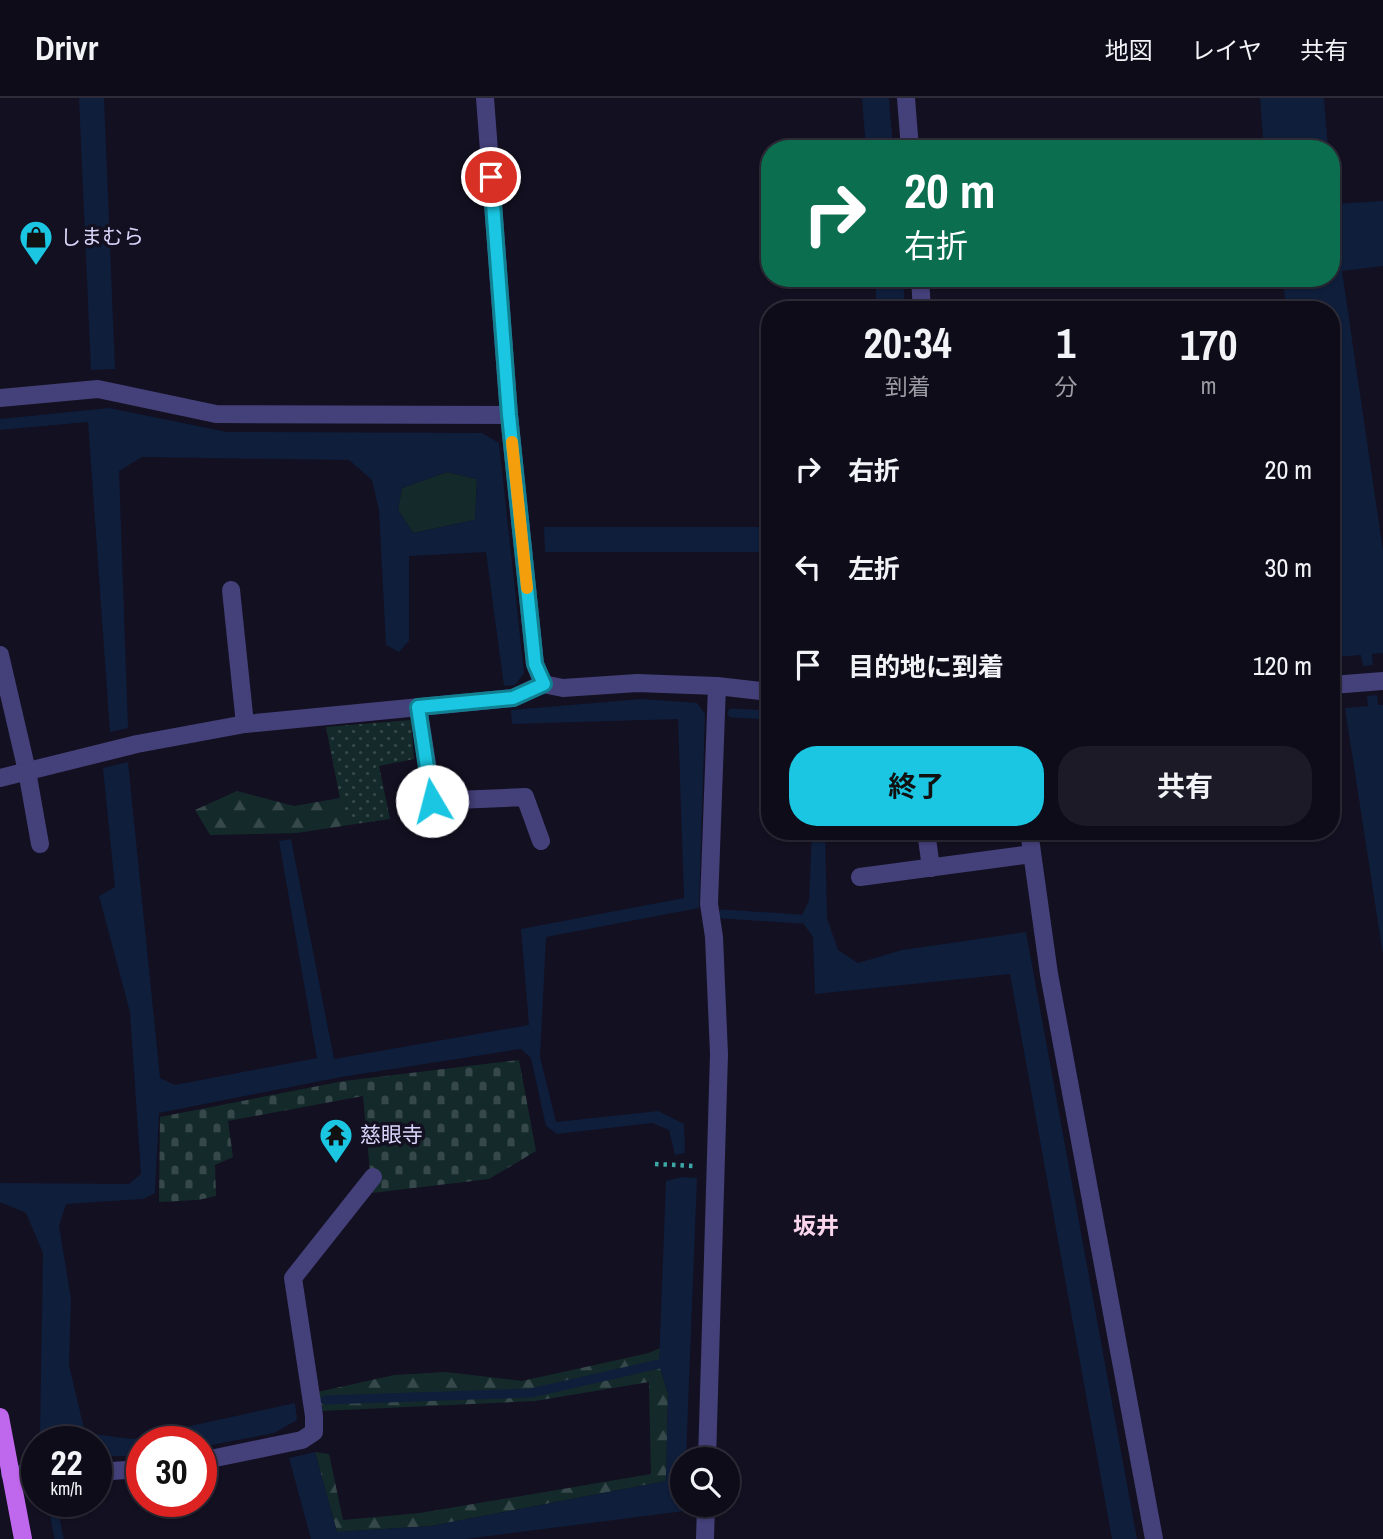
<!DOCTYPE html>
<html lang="ja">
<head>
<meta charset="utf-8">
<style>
	:root { --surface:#0e0c19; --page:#1c1a26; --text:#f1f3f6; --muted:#9b9ba2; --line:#2e2c38; --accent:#1ac6e1 }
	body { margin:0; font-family:"Archivo Narrow","Noto Sans JP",sans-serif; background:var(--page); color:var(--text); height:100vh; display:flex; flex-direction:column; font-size:26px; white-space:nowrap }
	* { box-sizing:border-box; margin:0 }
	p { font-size:23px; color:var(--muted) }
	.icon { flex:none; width:38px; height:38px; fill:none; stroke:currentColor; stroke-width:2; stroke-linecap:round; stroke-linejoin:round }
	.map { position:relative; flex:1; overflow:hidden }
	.panel { position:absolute; left:761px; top:203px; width:579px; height:539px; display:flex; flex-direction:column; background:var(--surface); border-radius:28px; box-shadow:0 2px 5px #0004,0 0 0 2px var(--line) }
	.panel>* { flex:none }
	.guide { position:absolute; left:761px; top:42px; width:579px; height:147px; border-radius:28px; box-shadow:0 2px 5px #0004,0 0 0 2px var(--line); background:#0b6e4f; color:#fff; overflow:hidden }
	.controls { position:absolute; left:670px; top:1349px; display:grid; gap:14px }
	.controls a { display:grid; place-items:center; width:70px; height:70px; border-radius:50%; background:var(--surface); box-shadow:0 2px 5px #0004,0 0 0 2px var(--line); font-size:35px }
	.speed { position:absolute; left:21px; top:1328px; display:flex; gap:14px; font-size:35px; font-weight:700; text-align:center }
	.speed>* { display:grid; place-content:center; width:91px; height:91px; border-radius:50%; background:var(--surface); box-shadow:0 2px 5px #0004,0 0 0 2px var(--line); line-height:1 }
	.speed small { font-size:18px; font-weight:400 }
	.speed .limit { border:10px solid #d22; background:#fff; color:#111 }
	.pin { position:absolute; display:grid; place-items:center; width:60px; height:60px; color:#fff; margin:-30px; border:4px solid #fff; border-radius:50%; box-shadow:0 2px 7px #0007 }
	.me { position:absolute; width:77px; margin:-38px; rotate:352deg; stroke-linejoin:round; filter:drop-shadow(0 0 5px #0008) }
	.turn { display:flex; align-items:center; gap:24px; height:147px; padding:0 28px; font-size:32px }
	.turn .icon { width:91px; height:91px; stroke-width:2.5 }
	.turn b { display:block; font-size:49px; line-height:60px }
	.eta { display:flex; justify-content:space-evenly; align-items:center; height:119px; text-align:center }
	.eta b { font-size:42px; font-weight:700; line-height:49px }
	.action { display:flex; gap:14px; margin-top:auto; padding:14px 28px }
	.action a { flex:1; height:80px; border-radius:28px; background:var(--accent); color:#111; font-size:28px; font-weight:700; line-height:80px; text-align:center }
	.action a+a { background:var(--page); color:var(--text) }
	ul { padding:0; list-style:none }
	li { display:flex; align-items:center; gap:21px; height:98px; padding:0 28px }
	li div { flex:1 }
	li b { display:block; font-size:26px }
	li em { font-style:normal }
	header { display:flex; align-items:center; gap:42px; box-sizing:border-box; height:98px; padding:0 35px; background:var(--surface); border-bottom:2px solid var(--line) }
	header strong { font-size:33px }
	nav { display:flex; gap:38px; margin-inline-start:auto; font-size:24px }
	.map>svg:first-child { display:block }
</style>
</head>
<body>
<header>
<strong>Drivr</strong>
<nav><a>地図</a><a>レイヤ</a><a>共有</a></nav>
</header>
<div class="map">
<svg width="1383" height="1441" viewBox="0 0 1383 1441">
	<defs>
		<pattern id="forest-firs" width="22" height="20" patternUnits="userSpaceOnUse" patternTransform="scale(1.75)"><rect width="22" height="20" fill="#142a2a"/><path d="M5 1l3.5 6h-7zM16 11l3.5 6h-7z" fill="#36484a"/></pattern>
		<pattern id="cemetery-stones" width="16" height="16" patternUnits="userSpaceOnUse" patternTransform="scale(1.75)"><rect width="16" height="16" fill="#142a2a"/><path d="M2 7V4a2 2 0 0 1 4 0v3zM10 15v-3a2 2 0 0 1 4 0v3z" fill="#36484a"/></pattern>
		<pattern id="garden-dots" width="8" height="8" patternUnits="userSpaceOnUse" patternTransform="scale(1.75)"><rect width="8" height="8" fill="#142a2a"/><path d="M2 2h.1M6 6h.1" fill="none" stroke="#36484a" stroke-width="1.8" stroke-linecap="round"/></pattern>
	</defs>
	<rect width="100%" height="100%" fill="#131021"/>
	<polygon fill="#142a2a" points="447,374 477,381 475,422 413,435 398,412 402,390"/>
	<g fill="url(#forest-firs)">
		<polygon points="237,693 294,708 340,700 349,727 297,735 210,737 195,712"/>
		<polygon points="660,1250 659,1266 668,1296 666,1383 431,1428 337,1434 315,1354 329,1356 343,1422 420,1415 651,1376 649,1284 535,1303 321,1313 318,1294 394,1277 446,1274 522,1283 649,1255"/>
	</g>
	<polygon fill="url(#cemetery-stones)" points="519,962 536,1053 489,1081 372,1095 363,998 228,1023 233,1059 215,1067 216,1098 198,1102 159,1104 160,1019 344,983"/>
	<polygon fill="url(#garden-dots)" points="411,622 414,661 379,668 390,721 349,727 340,700 326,629"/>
	<g fill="#0f1e3b" fill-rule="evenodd">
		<polygon points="79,0 104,0 115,271 91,272"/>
		<polygon points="862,0 889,0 893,51 866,51"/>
		<polygon points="1260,0 1324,0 1328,51 1264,51"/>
		<polygon points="1332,91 1333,106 1383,103 1383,168 1342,173 1383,453 1383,555 1372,556 1373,567 1363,568 1361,557 1339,559 1332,510 1332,212 1287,212 1282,180 1332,180"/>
		<polygon points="875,180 903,180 905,212 877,212"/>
		<path d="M 109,310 L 227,334 L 482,335 L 499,345 L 524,575 L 515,587 L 504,588 L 486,454 L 409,458 L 409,543 L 399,554 L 386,547 L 379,412 L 372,382 L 349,362 L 142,359 L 119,373 L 128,630 L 110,634 L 88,324 L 0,332 L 0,321 ZM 447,374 L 477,381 L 475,422 L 413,435 L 398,412 L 402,390 Z"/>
		<polygon points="544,429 770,429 770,454 545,454"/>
		<polygon points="1377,597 1378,607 1383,607 1383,857 1345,610 1368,608 1367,598"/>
		<polygon points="642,601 697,605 705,616 699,810 546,839 540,959 556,1024 658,1013 684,1026 685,1055 675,1057 669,1032 652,1025 557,1036 546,1028 531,960 521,951 341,979 159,1015 155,1095 143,1101 66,1106 59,1128 71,1201 69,1267 85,1335 132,1341 295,1305 297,1322 274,1335 201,1349 201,1344 142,1344 142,1358 96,1358 96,1344 46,1344 40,1336 43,1155 26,1115 0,1104 0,1085 129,1086 141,1076 130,914 99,798 115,789 103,670 128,664 160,980 175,987 317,960 279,743 291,741 334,961 529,927 521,831 684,800 678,621 512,626 511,612"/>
		<polygon points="812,733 825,733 827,820 838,852 858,865 902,852 1026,834 1137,1441 1112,1441 1010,876 815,896 813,839 800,821 809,803"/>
		<polygon points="682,1079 697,1080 686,1361 682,1362 684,1413 466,1441 311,1441 289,1360 315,1354 337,1434 431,1428 666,1383 668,1296 659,1266 666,1083"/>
	</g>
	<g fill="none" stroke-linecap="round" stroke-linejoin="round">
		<g stroke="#0f1e3b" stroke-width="9">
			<polyline points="732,615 770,617"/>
			<polyline points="723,816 800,821"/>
			<polyline points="325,1302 531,1295 659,1266"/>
			<polyline points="52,1404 59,1441"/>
		</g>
		<g stroke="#3ca7a4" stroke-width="4.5" stroke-dasharray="3.5 5" stroke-linecap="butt">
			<polyline points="655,1066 694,1068"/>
			<polyline points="171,1328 175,1344"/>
		</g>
		<g stroke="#44407a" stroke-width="18">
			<polyline points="485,0 509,317 535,566 543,586"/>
			<polyline points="906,0 910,51"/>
			<polyline points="920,180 922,212"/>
			<polyline points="0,300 98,291 216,316 509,317"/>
			<polyline points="231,492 245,626"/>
			<polyline points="0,557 27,673 40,746"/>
			<polyline points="1332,587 1383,583"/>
			<polyline points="418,609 433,703 525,699 541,743"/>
			<polyline points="0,680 137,646 245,626 513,600 543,586 563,590 637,585 717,588 770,594"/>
			<polyline points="926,733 931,770"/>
			<polyline points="1029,733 1049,876 1154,1441"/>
			<polyline points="860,779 1032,756"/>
			<polyline points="707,1362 719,956 714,839 709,806 717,588"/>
			<polyline points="201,1363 302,1342 314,1334 314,1318 293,1180 373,1079"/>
			<polyline points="96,1374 142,1371"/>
			<polyline points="10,1376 37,1377"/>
			<polyline points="705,1441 706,1407"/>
		</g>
		<polyline stroke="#c068ed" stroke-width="18" points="0,1319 23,1441"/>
	</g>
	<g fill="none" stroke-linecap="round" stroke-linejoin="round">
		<defs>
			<polyline id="route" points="432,703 418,609 513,600 544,586 535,566 509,317 491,79"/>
		</defs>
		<use href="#route" stroke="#118192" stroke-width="18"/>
		<use href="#route" stroke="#1ac6e1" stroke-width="12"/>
		<polyline stroke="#f59e0b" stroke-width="12" points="512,344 527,490"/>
	</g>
	<defs>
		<symbol id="shop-pin" viewBox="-11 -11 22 30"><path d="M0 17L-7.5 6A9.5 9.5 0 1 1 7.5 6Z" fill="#1ac6e1" stroke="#131021"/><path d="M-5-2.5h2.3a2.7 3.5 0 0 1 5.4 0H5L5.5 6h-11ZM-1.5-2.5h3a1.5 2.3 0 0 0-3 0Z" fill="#111"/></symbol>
		<symbol id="temple-pin" viewBox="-11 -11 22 30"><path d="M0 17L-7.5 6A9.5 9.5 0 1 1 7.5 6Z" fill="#1ac6e1" stroke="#131021"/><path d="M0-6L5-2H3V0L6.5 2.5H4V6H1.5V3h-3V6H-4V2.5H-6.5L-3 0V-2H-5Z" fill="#111"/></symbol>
	</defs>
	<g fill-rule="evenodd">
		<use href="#shop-pin" x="17" y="120" width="38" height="52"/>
		<use href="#temple-pin" x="317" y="1018" width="38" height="52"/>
	</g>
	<g text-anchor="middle" stroke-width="7" stroke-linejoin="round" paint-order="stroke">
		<g font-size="21" fill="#dad5fa" stroke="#131021" text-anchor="start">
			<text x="60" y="146">しまむら</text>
			<text x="360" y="1044">慈眼寺</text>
		</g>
		<g font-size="23" font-weight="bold" fill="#fad6ec" stroke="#131021">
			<text x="816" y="1136">坂井</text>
		</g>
	</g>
</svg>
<div class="controls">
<a><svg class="icon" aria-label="search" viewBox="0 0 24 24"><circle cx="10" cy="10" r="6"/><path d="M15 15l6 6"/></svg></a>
</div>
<div class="speed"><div>22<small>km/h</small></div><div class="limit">30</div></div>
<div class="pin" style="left:491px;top:79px;background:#d93025"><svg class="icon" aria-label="arrive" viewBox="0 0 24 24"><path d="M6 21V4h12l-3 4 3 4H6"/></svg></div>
<svg class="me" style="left:432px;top:703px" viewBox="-20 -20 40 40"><circle r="19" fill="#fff"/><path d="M0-13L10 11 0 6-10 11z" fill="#1ac6e1"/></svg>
<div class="guide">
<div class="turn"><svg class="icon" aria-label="right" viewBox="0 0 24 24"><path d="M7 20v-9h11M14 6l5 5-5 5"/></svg><div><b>20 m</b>右折</div></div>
</div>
<section class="panel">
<div class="eta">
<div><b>20:34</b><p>到着</p></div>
<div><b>1</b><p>分</p></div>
<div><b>170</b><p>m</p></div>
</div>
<ul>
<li><svg class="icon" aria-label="right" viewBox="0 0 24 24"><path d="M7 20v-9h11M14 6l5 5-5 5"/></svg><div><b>右折</b></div><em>20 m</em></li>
<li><svg class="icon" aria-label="left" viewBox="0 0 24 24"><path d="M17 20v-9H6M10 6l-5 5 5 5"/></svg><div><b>左折</b></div><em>30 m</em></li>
<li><svg class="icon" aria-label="arrive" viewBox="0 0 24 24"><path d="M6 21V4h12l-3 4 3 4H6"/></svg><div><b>目的地に到着</b></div><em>120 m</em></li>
</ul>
<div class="action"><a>終了</a><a>共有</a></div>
</section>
</div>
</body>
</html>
